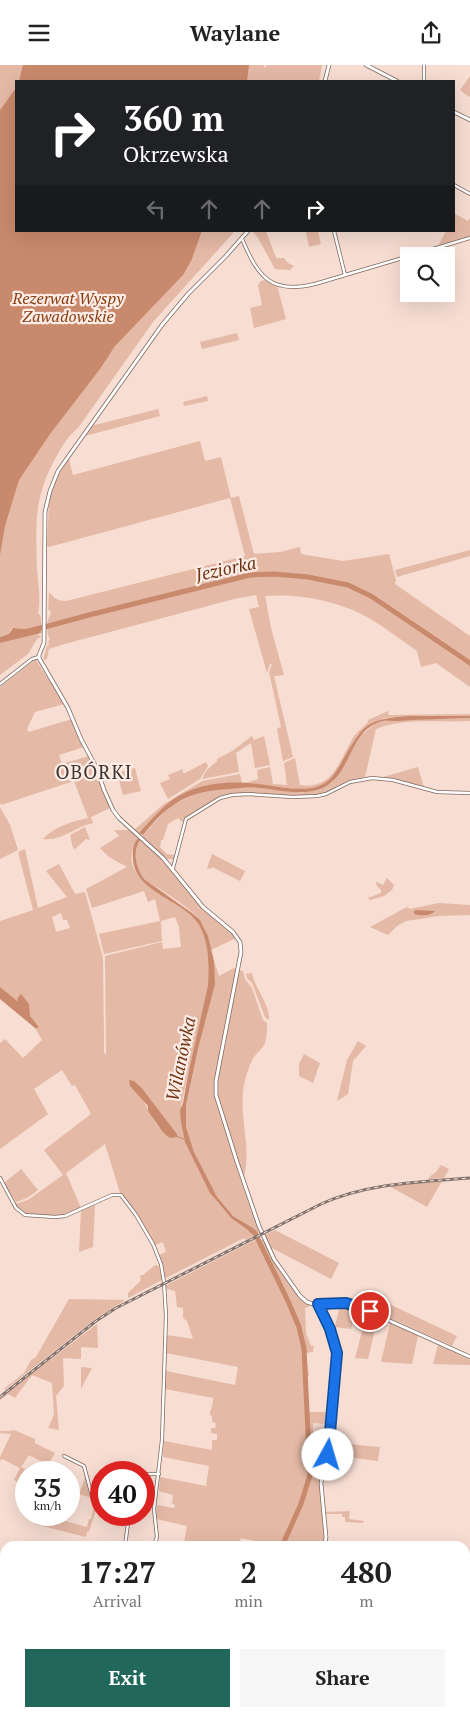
<!DOCTYPE html>
<html lang="en">
<head>
<meta charset="utf-8">
<style>
	:root { --surface:#fff; --page:#f6f6f6; --text:#222; --muted:#767676; --accent:#21675b }
	body { margin:0; font-family:"PT Serif",serif; background:var(--page); color:var(--text); height:100vh; display:flex; flex-direction:column; font-size:19px; white-space:nowrap }
	* { box-sizing:border-box; margin:0 }
	p { font-size:16px; color:var(--muted) }
	.icon { flex:none; width:28px; height:28px; fill:none; stroke:currentColor; stroke-width:2; stroke-linecap:round; stroke-linejoin:round }
	.map { position:relative; flex:1; overflow:hidden }
	.drawer { position:absolute; left:0px; top:1476px; width:470px; height:176px; display:flex; flex-direction:column; background:var(--surface); border-radius:15px 15px 0 0; box-shadow:0 5px 20px #0002 }
	.drawer>* { flex:none }
	.hud { position:absolute; left:15px; top:15px; width:440px; height:152px; border-radius:0px; box-shadow:0 5px 20px #0002; background:#202124; color:#fff; overflow:hidden }
	.fabs { position:absolute; left:400px; top:182px; display:grid; gap:10px }
	.fabs a { display:grid; place-items:center; width:55px; height:55px; border-radius:0px; background:var(--surface); box-shadow:0 5px 20px #0002; font-size:25px }
	.speed { position:absolute; left:15px; top:1396px; display:flex; gap:10px; font-size:25px; font-weight:700; text-align:center }
	.speed>* { display:grid; place-content:center; width:65px; height:65px; border-radius:50%; background:var(--surface); box-shadow:0 5px 20px #0002; line-height:1 }
	.speed small { font-size:12px; font-weight:400 }
	.speed .limit { border:8px solid #d22; background:#fff; color:#111 }
	.pin { position:absolute; display:grid; place-items:center; width:42px; height:42px; color:#fff; margin:-21px; border:2px solid #fff; border-radius:50%; box-shadow:0 1px 5px #0007 }
	.me { position:absolute; width:55px; margin:-28px; rotate:6deg; stroke-linejoin:round; filter:drop-shadow(0 0 4px #0008) }
	.turn { display:flex; align-items:center; gap:18px; height:105px; padding:0 25px; font-size:22px }
	.turn .icon { width:65px; height:65px; stroke-width:2.5 }
	.turn b { display:block; font-size:35px; line-height:42px }
	.lanes { display:flex; align-items:center; height:48px; padding:0 25px; background:#0003; justify-content:center; gap:25px; direction:ltr }
	.lanes .off { opacity:.35 }
	.eta { display:flex; justify-content:space-evenly; align-items:center; height:85px; text-align:center }
	.eta b { font-size:30px; font-weight:700; line-height:35px }
	.action { display:flex; gap:10px; margin-top:auto; padding:10px 25px }
	.action a { flex:1; height:58px; border-radius:0px; background:var(--accent); color:#fff; font-size:20px; font-weight:700; line-height:58px; text-align:center }
	.action a+a { background:var(--page); color:var(--text) }
	header { display:flex; justify-content:space-between; align-items:center; height:65px; padding:0 25px; background:var(--surface); font-size:22px; font-weight:700 }
	.map>svg:first-child { display:block }
</style>
</head>
<body>
<header><svg class="icon" aria-label="menu" viewBox="0 0 24 24"><path d="M4 6h16M4 12h16M4 18h16"/></svg>Waylane<svg class="icon" aria-label="share" viewBox="0 0 24 24"><path d="M12 15V3M7 8l5-5 5 5M5 13v7h14v-7"/></svg></header>
<div class="map">
<svg width="470" height="1652" viewBox="0 0 470 1652">
	<rect width="100%" height="100%" fill="#f7ddd2"/>
	<g fill="#e4b9a6" fill-rule="evenodd">
		<path d="M 0,0 L 264,0 L 264,3 L 267,0 L 322,0 L 319,16 L 16,16 L 16,166 L 192,194 L 202,166 L 235,166 L 153,257 L 78,363 C 66,373 61,383 54,396 C 33,435 36,463 37,505 C 38,519 41,535 38,548 L 41,552 L 41,560 L 25,564 L 19,563 L 11,564 L 9,569 L 0,572 Z"/>
		<polygon points="470,11 470,31 469,32 460,25"/>
		<polygon points="455,149 468,156 470,153 470,172 438,181 446,166 454,166"/>
		<polygon points="252,166 266,166 276,193 284,193 288,198 294,201 290,205 275,204 258,173"/>
		<polygon points="303,166 318,166 321,179 309,182 306,167"/>
		<polygon points="266,215 277,220 286,254 254,263 250,243 262,240 258,220 261,216"/>
		<polygon points="237,268 239,275 202,284 200,277"/>
		<polygon points="207,331 208,336 184,341 183,337"/>
		<polygon points="158,344 160,351 85,371 91,361"/>
		<path d="M 200,376 L 205,396 L 221,392 L 231,433 L 239,431 L 254,489 L 280,487 L 300,482 L 301,489 L 343,496 L 389,489 L 396,515 L 395,519 L 470,571 L 470,622 L 436,598 L 421,602 L 417,586 C 401,575 386,563 369,553 C 340,536 298,528 265,531 L 271,563 L 284,610 L 274,611 L 293,692 L 283,696 L 277,664 L 281,662 L 269,607 L 272,599 L 270,599 L 267,608 L 249,544 L 259,542 L 256,530 L 234,534 L 61,580 L 49,584 L 47,594 L 43,595 L 47,581 L 49,580 L 48,577 L 50,574 C 46,569 46,554 51,549 L 50,545 L 48,545 L 49,527 C 54,533 57,536 66,536 L 245,491 L 230,433 L 49,482 L 47,480 L 49,436 L 55,415 L 69,394 L 73,410 Z"/>
		<polygon points="470,485 470,491 397,512 395,505"/>
		<polygon points="37,568 41,572 37,574 28,589 0,610 0,578"/>
		<path d="M 36,595 L 64,639 L 35,647 L 27,664 L 29,667 L 72,654 L 84,682 L 59,690 L 62,699 L 89,691 L 97,708 L 110,743 L 91,752 L 93,758 C 74,762 63,776 43,774 C 54,762 73,756 88,753 L 74,716 L 1,740 L 0,738 L 0,622 L 33,596 Z"/>
		<path d="M 388,646 L 389,650 L 470,649 L 470,651 L 408,651 L 384,653 L 358,669 L 336,707 L 330,714 L 320,721 L 304,725 L 246,718 L 258,714 L 257,705 L 270,702 L 273,719 L 287,720 L 284,698 L 295,693 L 300,720 C 334,725 340,694 354,671 C 358,666 364,662 368,657 L 368,655 Z"/>
		<path d="M 470,653 L 470,656 C 440,658 404,652 376,664 L 365,712 L 347,716 L 325,729 L 318,730 L 292,731 L 247,728 L 233,729 L 219,733 L 190,749 L 182,757 L 178,753 L 168,759 L 163,775 L 161,775 L 160,782 L 167,789 L 175,790 L 174,794 L 166,794 L 144,774 L 143,770 L 170,741 L 199,727 L 214,724 L 259,722 L 302,728 L 332,718 L 360,671 L 377,657 L 406,654 Z"/>
		<polygon points="252,671 254,675 264,671 270,700 255,703 251,678 236,688 239,707 202,714 206,706 217,696 217,694 232,686"/>
		<polygon points="206,697 208,701 200,714 168,734 160,718 170,714 168,710 183,704 183,708 185,708"/>
		<polygon points="418,702 424,723 403,716 383,712"/>
		<polygon points="135,703 141,726 123,730 117,708"/>
		<path d="M 240,709 L 242,718 C 215,717 188,723 166,740 C 156,748 148,759 139,768 L 134,765 L 164,739 L 202,716 Z"/>
		<polygon points="0,742 10,760 18,785 0,794"/>
		<polygon points="85,762 90,775 86,774 75,784 73,783 70,770"/>
		<path d="M 114,765 L 130,765 L 138,773 C 109,817 183,833 199,860 C 209,877 209,900 208,920 L 181,1041 L 185,1077 L 216,1136 L 231,1153 L 255,1170 L 245,1175 L 244,1173 L 166,1213 L 164,1210 L 159,1190 L 166,1187 L 163,1177 L 155,1180 L 136,1148 L 120,1128 L 105,1079 L 66,1108 L 81,1143 C 75,1145 69,1149 63,1151 C 49,1154 22,1153 15,1139 L 28,1135 L 63,1110 L 44,1085 L 91,1049 L 75,1020 L 72,1021 L 62,1005 L 34,1024 L 48,1049 L 0,1084 L 0,978 L 5,974 L 23,993 L 42,975 L 35,963 L 38,961 L 29,951 L 29,939 L 14,935 L 0,922 L 0,856 L 33,845 L 18,787 L 25,784 L 38,843 L 67,832 L 46,806 L 59,799 L 75,829 L 85,827 L 103,893 L 104,978 L 104,988 L 106,990 L 105,891 L 162,877 L 163,884 L 181,882 L 179,862 L 175,852 L 161,856 L 162,876 L 104,889 L 99,869 L 160,856 L 155,834 L 148,837 L 144,826 L 92,843 L 86,824 L 127,802 L 109,792 L 100,783 L 119,771 ZM 61,848 L 63,855 L 67,855 L 70,863 L 56,867 L 52,852 ZM 136,1017 L 141,1022 L 177,1069 L 166,1070 C 163,1065 158,1062 155,1057 C 148,1044 141,1033 136,1017 Z"/>
		<path d="M 140,775 L 160,792 L 201,842 L 232,868 L 236,873 L 211,885 C 209,875 206,864 200,856 C 191,842 159,824 144,814 C 136,802 132,788 140,775 Z"/>
		<polygon points="212,789 245,806 240,816 212,802 211,804 207,803"/>
		<polygon points="387,813 394,820 392,825 384,831 370,835 368,833 381,828 381,825 377,821 376,818 377,817 383,820"/>
		<polygon points="439,838 470,840 470,850 439,851 406,856 397,861 388,870 370,862 407,842 410,844"/>
		<polygon points="214,896 219,911 234,903 236,904 215,1014 215,1031 240,1113 260,1167 257,1169 253,1163 233,1151 216,1132 194,1087 186,1062 186,1040 198,984 214,920"/>
		<path d="M 239,905 L 243,906 L 245,914 L 252,923 L 263,955 L 267,958 C 267,964 267,972 265,978 C 263,983 257,988 253,993 C 250,999 247,1008 245,1015 C 237,1048 252,1079 244,1112 L 218,1031 L 217,1022 Z"/>
		<path d="M 252,908 C 255,924 270,939 269,955 L 265,952 L 252,918 L 247,913 L 246,909 Z"/>
		<polygon points="358,976 366,981 353,996 348,1029 337,1036 347,995"/>
		<polygon points="304,989 320,998 313,1018 299,1011 299,999"/>
		<polygon points="441,1100 449,1104 444,1113 429,1114 429,1112 436,1107"/>
		<polygon points="21,1104 38,1125 27,1133 16,1137 4,1118"/>
		<polygon points="442,1116 427,1142 389,1121"/>
		<polygon points="95,1140 93,1182 79,1187 81,1146"/>
		<polygon points="275,1165 339,1198 331,1214 270,1182 265,1170"/>
		<path d="M 259,1173 L 260,1175 L 263,1175 L 274,1195 L 301,1235 L 310,1241 L 305,1243 L 306,1268 L 311,1281 L 314,1281 L 313,1287 L 306,1288 L 309,1311 L 307,1312 L 309,1347 L 329,1347 L 329,1359 L 313,1358 L 313,1410 L 320,1411 L 319,1416 L 324,1472 L 323,1481 L 278,1481 L 241,1473 L 238,1481 L 195,1481 L 196,1479 L 184,1477 L 187,1461 L 156,1454 L 157,1440 L 174,1443 L 175,1440 L 172,1439 L 173,1430 L 159,1426 L 160,1412 L 206,1421 L 209,1401 L 163,1392 L 164,1376 L 212,1385 L 212,1375 L 217,1375 L 217,1369 L 211,1368 L 211,1363 L 215,1363 L 216,1358 L 212,1357 L 212,1351 L 210,1350 C 210,1344 213,1342 213,1333 L 165,1324 L 166,1306 L 235,1320 L 238,1302 L 166,1288 L 167,1270 L 193,1274 L 187,1256 L 183,1253 L 183,1243 L 177,1242 L 175,1226 L 167,1224 L 165,1221 Z"/>
		<polygon points="155,1200 159,1201 162,1215 128,1233 128,1228 141,1215 140,1211 143,1210"/>
		<polygon points="372,1231 457,1271 452,1281 368,1243"/>
		<polygon points="69,1234 125,1235 94,1255 5,1325 4,1324 24,1308 31,1295 36,1292"/>
		<polygon points="340,1240 357,1243 351,1264 335,1262"/>
		<polygon points="367,1247 378,1252 368,1294 355,1293"/>
		<polygon points="390,1258 418,1271 412,1299 381,1297"/>
		<polygon points="97,1259 98,1283 81,1282 81,1294 63,1293 64,1321 56,1331 59,1365 48,1363 54,1350 52,1318 32,1310 15,1333 8,1329 0,1335 0,1333"/>
		<polygon points="438,1280 470,1295 470,1300 433,1299"/>
		<polygon points="81,1302 92,1303 81,1324"/>
		<polygon points="14,1365 35,1374 35,1378 55,1388 48,1400 29,1390 21,1402 30,1407 26,1408 26,1423 14,1415 20,1403 2,1394 0,1396 0,1392 11,1369 0,1368 0,1366 10,1366"/>
		<polygon points="347,1379 380,1382 378,1396 346,1392"/>
		<polygon points="86,1410 92,1433 79,1429"/>
		<polygon points="95,1437 98,1438 89,1467 87,1467 86,1472 34,1459 39,1450 42,1450 87,1462 89,1454 91,1454"/>
		<polygon points="350,1446 349,1454 364,1456 363,1458 345,1457 345,1452 342,1452 342,1449 325,1449 325,1447"/>
		<polygon points="1,1565 5,1567 5,1598 0,1606 0,1567"/>
		<polygon points="57,1648 106,1648 104,1652 56,1652"/>
		<polygon points="109,1648 155,1648 155,1652 107,1652"/>
		<polygon points="175,1648 282,1648 280,1652 197,1652"/>
		<polygon points="344,1648 390,1648 389,1652"/>
		<polygon points="425,1648 461,1648 460,1652 425,1652"/>
	</g>
	<g fill="#c9896c">
		<polygon points="23,0 249,0 247,16 19,16"/>
		<polygon points="16,23 16,166 202,166 192,194 183,210 115,281 100,304 50,369 19,415 5,461 0,490 0,45"/>
		<polygon points="41,560 41,568 0,578 0,572 9,569 13,563 25,564"/>
		<path d="M 408,651 L 470,651 L 470,653 C 446,654 422,654 398,656 C 392,656 384,655 379,657 C 348,668 351,713 320,724 C 300,731 281,725 260,723 C 251,722 239,723 230,724 C 187,726 169,738 143,770 L 139,768 C 149,757 159,745 171,736 C 198,716 235,715 266,720 C 283,722 303,727 319,721 C 329,717 335,709 340,700 C 362,663 362,654 408,651 Z"/>
		<path d="M 138,773 L 140,775 C 132,788 136,802 144,814 L 192,848 L 200,855 L 208,871 L 214,896 L 215,919 L 198,984 L 186,1040 L 186,1062 L 194,1087 L 217,1132 L 233,1151 L 253,1163 L 257,1169 L 255,1170 L 231,1153 L 210,1128 L 185,1077 L 181,1057 L 180,1045 L 183,1038 L 189,1005 L 208,920 C 209,900 209,877 199,860 C 183,834 135,828 133,794 C 132,786 133,779 138,773 Z"/>
		<path d="M 416,845 L 435,846 C 431,851 420,851 414,849 L 414,846 Z"/>
		<polygon points="0,922 17,936 18,932 21,929 29,939 30,951 38,961 38,963 35,963 0,934"/>
		<polygon points="129,1015 134,1016 141,1022 177,1069 177,1072 171,1073 167,1071 162,1066 148,1046 148,1041 130,1021"/>
	</g>
	<g fill="none" stroke-linecap="round" stroke-linejoin="round">
		<polyline stroke="#c9896c" stroke-width="1" points="176,1071 184,1074"/>
		<g stroke="#c9896c" stroke-width="5">
			<polyline points="41,563 89,550 250,510 274,509 308,512 348,520 371,531 470,598"/>
			<polyline points="251,1165 255,1168 288,1236 299,1262 304,1284 310,1410 301,1439 282,1481"/>
			<polyline points="267,1652 271,1648"/>
		</g>
		<defs>
			<g id="minor">
				<polyline points="424,16 424,0"/>
				<polyline points="454,120 470,129"/>
				<polyline points="334,166 345,210"/>
				<path d="M 242,174 C 258,211 270,230 315,219 L 470,173"/>
				<polyline points="0,619 32,594 39,592"/>
				<polyline points="173,803 186,754 220,733 232,730 248,729 293,732 317,731 326,729 350,717 372,713 393,715 437,727 470,728"/>
				<polyline points="0,1113 16,1143 25,1150 55,1152 65,1151 112,1130 121,1130 136,1150 153,1179 161,1199 164,1217 166,1251 162,1375 154,1444 157,1472 154,1481"/>
				<polyline points="64,1391 84,1401 93,1435 101,1437"/>
				<polyline points="144,1409 159,1409"/>
				<polyline points="125,1481 129,1450"/>
			</g>
			<g id="tertiary">
				<polyline points="366,0 397,16"/>
				<polyline points="325,16 329,0"/>
				<polyline points="454,47 470,55"/>
				<polyline points="248,166 226,191 188,229 162,260 58,406 50,426 45,447 44,578 39,590 39,593 68,643 81,674 97,704 104,725 113,745 119,753 163,793 203,842 233,867 240,877 241,887 216,1016 216,1030 237,1097 259,1161 274,1194 300,1231 307,1237 313,1239 346,1238 359,1242 470,1292"/>
				<polyline points="318,1239 330,1264 337,1288 331,1346 329,1383 321,1418 326,1472 325,1481"/>
				<polyline points="0,1505 5,1507"/>
				<polyline points="283,1652 286,1648"/>
			</g>
		</defs>
		<use href="#minor" stroke="#7e685e" stroke-width="4"/>
		<use href="#tertiary" stroke="#7e685e" stroke-width="4.5"/>
		<use href="#minor" stroke="#fff" stroke-width="2.5"/>
		<use href="#tertiary" stroke="#fff" stroke-width="3"/>
		<defs>
			<path id="rail" d="M 0,1332 L 96,1256 L 116,1243 L 321,1139 C 368,1118 419,1117 470,1113"/>
		</defs>
		<use href="#rail" stroke="#84746d" stroke-width="3"/>
		<use href="#rail" stroke="#fdede6" stroke-width="1" stroke-dasharray="4" stroke-linecap="butt"/>
	</g>
	<g fill="none" stroke-linecap="round" stroke-linejoin="round">
		<defs>
			<polyline id="route" points="328,1390 337,1288 330,1264 318,1239 346,1238 370,1246"/>
		</defs>
		<use href="#route" stroke="#114b97" stroke-width="12"/>
		<use href="#route" stroke="#1a73e8" stroke-width="9"/>
	</g>
	<g text-anchor="middle" stroke-width="4.5" stroke-linejoin="round" paint-order="stroke">
		<g font-size="16" font-style="italic" fill="#8a3c10" stroke="#fdede6">
			<text x="68" y="239">Rezerwat Wyspy<tspan x="68" dy="18">Zawadowskie</tspan></text>
		</g>
		<g font-size="18" font-style="italic" fill="#6f3314" stroke="#fdede6">
			<text transform="translate(226 504) rotate(-12)" y="6">Jeziorka</text>
			<text transform="translate(181 994) rotate(-78)" y="6">Wilanówka</text>
		</g>
		<g font-size="19" letter-spacing="1" fill="#3f3531" stroke="#fdede6">
			<text x="94" y="714">OBÓRKI</text>
		</g>
	</g>
</svg>
<div class="fabs">
<a><svg class="icon" aria-label="search" viewBox="0 0 24 24"><circle cx="10" cy="10" r="6"/><path d="M15 15l6 6"/></svg></a>
</div>
<div class="speed"><div>35<small>km/h</small></div><div class="limit">40</div></div>
<div class="pin" style="left:370px;top:1246px;background:#d93025"><svg class="icon" aria-label="arrive" viewBox="0 0 24 24"><path d="M6 21V4h12l-3 4 3 4H6"/></svg></div>
<svg class="me" style="left:328px;top:1390px" viewBox="-20 -20 40 40"><circle r="19" fill="#fff"/><path d="M0-13L10 11 0 6-10 11z" fill="#1a73e8"/></svg>
<div class="hud">
<div class="turn"><svg class="icon" aria-label="right" viewBox="0 0 24 24"><path d="M7 20v-9h11M14 6l5 5-5 5"/></svg><div><b>360 m</b>Okrzewska</div></div>
<div class="lanes"><svg class="icon off" aria-label="left" viewBox="0 0 24 24"><path d="M17 20v-9H6M10 6l-5 5 5 5"/></svg><svg class="icon off" aria-label="ahead" viewBox="0 0 24 24"><path d="M12 20V5M6 11l6-6 6 6"/></svg><svg class="icon off" aria-label="ahead" viewBox="0 0 24 24"><path d="M12 20V5M6 11l6-6 6 6"/></svg><svg class="icon" aria-label="right" viewBox="0 0 24 24"><path d="M7 20v-9h11M14 6l5 5-5 5"/></svg></div>
</div>
<section class="drawer">
<div class="eta">
<div><b>17:27</b><p>Arrival</p></div>
<div><b>2</b><p>min</p></div>
<div><b>480</b><p>m</p></div>
</div>
<div class="action"><a>Exit</a><a>Share</a></div>
</section>
</div>
</body>
</html>
